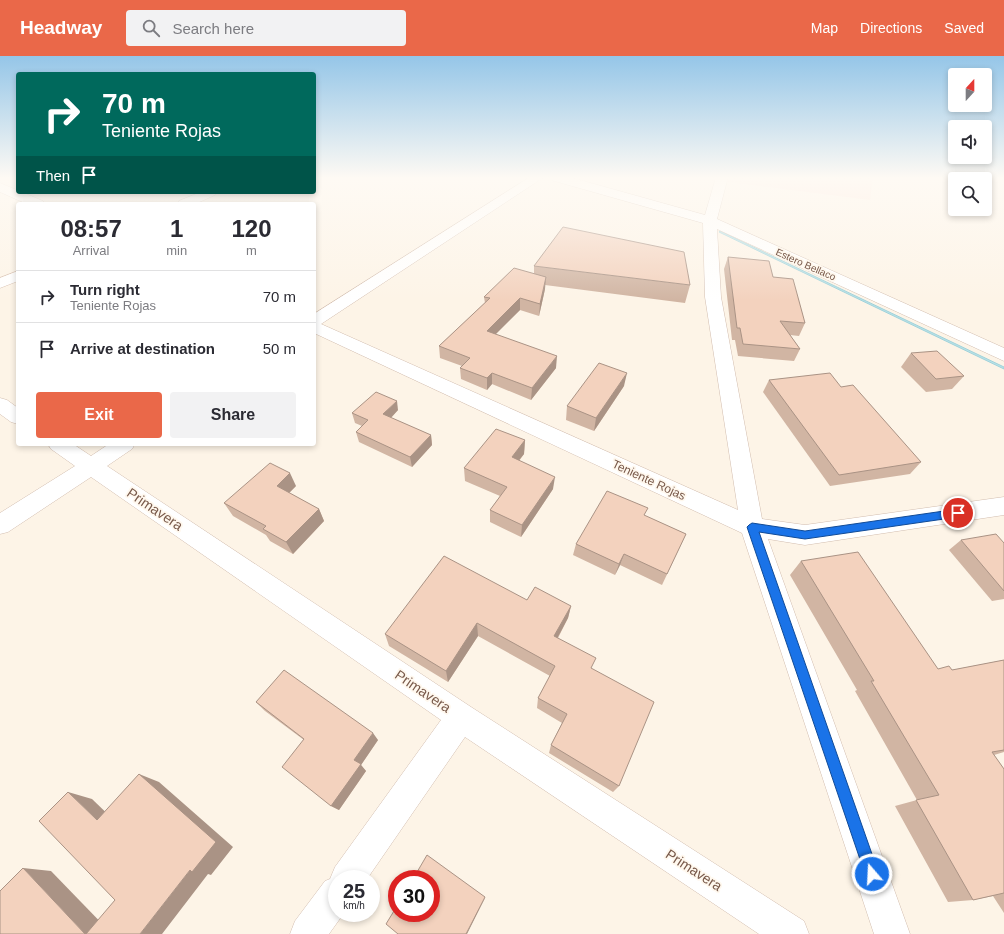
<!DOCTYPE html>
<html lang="en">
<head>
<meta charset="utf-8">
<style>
	:root { --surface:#fff; --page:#f2f2f3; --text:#2b2b33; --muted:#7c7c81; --line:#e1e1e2; --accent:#ea6849 }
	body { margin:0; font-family:Arial,sans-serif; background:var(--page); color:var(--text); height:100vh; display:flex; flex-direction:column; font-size:15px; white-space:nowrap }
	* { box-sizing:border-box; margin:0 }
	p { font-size:13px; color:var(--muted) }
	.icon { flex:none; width:22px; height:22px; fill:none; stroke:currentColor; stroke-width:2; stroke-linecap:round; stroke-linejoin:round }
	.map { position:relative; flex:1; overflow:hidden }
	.panel { position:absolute; left:16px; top:146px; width:300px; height:244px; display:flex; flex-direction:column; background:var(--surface); border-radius:4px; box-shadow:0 2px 6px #0003 }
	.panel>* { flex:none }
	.guide { position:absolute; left:16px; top:16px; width:300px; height:122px; border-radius:4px; box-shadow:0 2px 6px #0003; background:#00695c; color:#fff; overflow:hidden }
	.needle { width:26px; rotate:21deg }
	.buttons { position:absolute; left:948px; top:12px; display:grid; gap:8px }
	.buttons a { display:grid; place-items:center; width:44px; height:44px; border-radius:4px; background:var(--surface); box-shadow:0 2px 6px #0003; font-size:20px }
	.speed { position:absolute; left:328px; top:814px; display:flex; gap:8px; font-size:20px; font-weight:700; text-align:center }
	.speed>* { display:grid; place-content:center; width:52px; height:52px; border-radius:50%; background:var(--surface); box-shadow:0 2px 6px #0003; line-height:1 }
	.speed small { font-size:10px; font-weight:400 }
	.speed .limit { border:6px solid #d22; background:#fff; color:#111 }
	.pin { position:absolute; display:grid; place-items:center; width:34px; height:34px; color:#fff; margin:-17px; border:2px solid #fff; border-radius:50%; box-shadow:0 1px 4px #0007 }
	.me { position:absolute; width:44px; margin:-22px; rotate:341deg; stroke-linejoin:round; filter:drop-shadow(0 0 3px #0008) }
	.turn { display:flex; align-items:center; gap:14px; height:84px; padding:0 20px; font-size:18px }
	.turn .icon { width:52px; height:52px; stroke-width:2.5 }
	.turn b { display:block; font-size:28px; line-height:34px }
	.then { display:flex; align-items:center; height:38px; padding:0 20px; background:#0003; gap:8px; font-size:15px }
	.eta { display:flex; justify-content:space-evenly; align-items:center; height:68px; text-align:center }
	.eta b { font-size:24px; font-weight:700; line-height:28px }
	.cta { display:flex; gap:8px; margin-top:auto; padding:8px 20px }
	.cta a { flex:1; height:46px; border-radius:4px; background:var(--accent); color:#fff; font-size:16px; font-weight:700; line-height:46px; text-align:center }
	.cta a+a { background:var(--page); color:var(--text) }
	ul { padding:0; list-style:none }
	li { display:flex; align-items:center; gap:12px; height:52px; padding:0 20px; border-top:1px solid var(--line) }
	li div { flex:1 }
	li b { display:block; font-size:15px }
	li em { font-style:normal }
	header { display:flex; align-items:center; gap:24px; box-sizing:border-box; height:56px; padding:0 20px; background:var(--accent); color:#fff }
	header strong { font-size:19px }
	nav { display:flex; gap:22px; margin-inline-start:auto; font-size:14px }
	.search { width:280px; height:36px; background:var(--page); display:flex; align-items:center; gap:10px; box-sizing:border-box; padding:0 14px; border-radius:4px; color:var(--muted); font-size:15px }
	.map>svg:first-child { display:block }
</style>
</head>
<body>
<header>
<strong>Headway</strong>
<div class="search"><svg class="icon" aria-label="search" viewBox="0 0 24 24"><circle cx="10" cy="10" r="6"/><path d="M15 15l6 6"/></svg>Search here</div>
<nav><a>Map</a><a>Directions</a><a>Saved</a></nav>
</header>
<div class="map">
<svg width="1004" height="878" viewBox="0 0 1004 878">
	<rect width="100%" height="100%" fill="#fdf4e7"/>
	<polygon fill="#fde4db" points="729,121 873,121 870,144 728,126"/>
	<polygon fill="#bae2e8" stroke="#a0d2da" points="720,175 1004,311 1004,313 719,176"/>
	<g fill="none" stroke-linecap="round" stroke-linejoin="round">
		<defs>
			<g id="street">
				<polygon points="530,121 544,121 321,268 738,454 705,241 703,167 551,124 549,121 569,121 705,159 716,121 728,121 717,163 1004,292 1004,305 717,173 721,241 762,463 805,469 1004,441 1004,459 805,489 768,483 910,878 874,878 742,477 314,277 314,258"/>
				<polygon points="0,127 43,145 44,148 27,148 0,136"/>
				<polygon points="0,342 7,344 18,352 18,368 11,366 0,358"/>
				<polygon points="48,388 73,388 91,400 109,388 135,388 132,393 107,410 471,651 804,865 809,878 759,878 465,681 367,823 337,823 337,857 344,857 329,878 290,878 295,865 325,825 330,823 335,811 441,664 91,421 8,476 0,478 0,457 75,410 51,393"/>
			</g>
			<g id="secondary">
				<polygon points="201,136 217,136 215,139 195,148 178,148 179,145"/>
				<polygon points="18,215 18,225 0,232 0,222"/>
			</g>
		</defs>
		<use href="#street" stroke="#d2bdaf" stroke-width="1"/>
		<use href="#secondary" stroke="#d5bdac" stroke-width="1"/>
		<use href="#street" fill="#fff" fill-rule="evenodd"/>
		<use href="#secondary" fill="#fff" fill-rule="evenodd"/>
	</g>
	<g fill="#d1b5a3">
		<polygon points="728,201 773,221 805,267 799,280 790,279 800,293 794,305 738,300 735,284 732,284 724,213"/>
		<polygon points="534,210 690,229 685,247 545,229 545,233 539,260 520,254 495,278 556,312 531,344 492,328 487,334 461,323 460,312 462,310 440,302 439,290 485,247 484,241 534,218"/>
		<polygon points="911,297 964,320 952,333 926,336 901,311"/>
		<polygon points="769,324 841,331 921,406 910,418 830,430 763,336"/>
		<polygon points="624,330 594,375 566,364 567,350"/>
		<polygon points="398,354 391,362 431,379 432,389 412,411 359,386 356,376 362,370 355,367 352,357"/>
		<polygon points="525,384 524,398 519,405 553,433 521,481 490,466 490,454 500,440 465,425 464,412"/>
		<polygon points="296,430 289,437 319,453 324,465 293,498 270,485 266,479 233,460 224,447"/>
		<polygon points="645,460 686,478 662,529 620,509 615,519 573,499 576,488"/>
		<polygon points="961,484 1004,487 1004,543 992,545 949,494"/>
		<polygon points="801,505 938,613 952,614 1004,604 1004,696 994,699 1004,713 1004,857 993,840 973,844 948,846 895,750 917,744 855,635 857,634 790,519"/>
		<polygon points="527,544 571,550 568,562 558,582 592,613 619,730 613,736 549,697 551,689 562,667 537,652 538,642 550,620 478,580 448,626 389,590 385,578"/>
		<polygon points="256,646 378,684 361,709 366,715 339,754 331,750 304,684 265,655"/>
	</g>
	<g fill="#aa9385">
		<polygon points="546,221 545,233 539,260 540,248"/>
		<polygon points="520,242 520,254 487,287 487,275"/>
		<polygon points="557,300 556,312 531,344 532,332"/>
		<polygon points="492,317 492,328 487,334 487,322"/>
		<polygon points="627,317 624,330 594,375 596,362"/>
		<polygon points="397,345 398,354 385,368 383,358"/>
		<polygon points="431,379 432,389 412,411 410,401"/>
		<polygon points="525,384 524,398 511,414 512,401"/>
		<polygon points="290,417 296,430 283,443 277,430"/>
		<polygon points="555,421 553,433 521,481 522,469"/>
		<polygon points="319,453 324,465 293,498 286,486"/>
		<polygon points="624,498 620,509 615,519 619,508"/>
		<polygon points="571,550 568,562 552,592 554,580"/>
		<polygon points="477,567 478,580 448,626 446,615"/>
		<polygon points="373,677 378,684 361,709 366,715 339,754 331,750 354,704"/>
		<polygon points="139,718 159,726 233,791 211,819 208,818 162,878 140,878 190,814"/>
		<polygon points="68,736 92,743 120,770 97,764"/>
		<polygon points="23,812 51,815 112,878 85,878"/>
		<polygon points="485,841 485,842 467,878 466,878"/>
	</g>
	<g fill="#f3d2be" stroke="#aa9385">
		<polygon points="563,171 684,196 690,229 534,210"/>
		<polygon points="728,201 769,205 773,221 793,223 805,267 780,265 800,293 743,288 740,272 737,272"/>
		<polygon points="514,212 546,221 540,248 520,242 487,275 557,300 532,332 492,317 487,322 460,312 470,302 439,290 490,242 484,241"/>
		<polygon points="937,295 964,320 936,323 911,297"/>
		<polygon points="599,307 627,317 596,362 567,350"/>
		<polygon points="830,317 841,331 853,329 921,406 839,419 769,324"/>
		<polygon points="376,336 397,345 383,358 431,379 410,401 356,376 368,364 352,357"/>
		<polygon points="496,373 525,384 512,401 555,421 522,469 490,454 507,431 464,412"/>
		<polygon points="270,407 290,417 277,430 319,453 286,486 263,473 266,470 224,447"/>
		<polygon points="607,435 648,452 644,459 686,478 667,518 624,498 619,508 576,488"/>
		<polygon points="996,478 1004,487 1004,535 961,484"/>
		<polygon points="858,496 938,613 949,610 952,614 1004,604 1004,694 992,696 1004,713 1004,837 973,844 916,744 939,739 871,625 874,625 801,505"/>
		<polygon points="444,500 527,544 535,531 571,550 554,580 596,602 591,612 654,646 619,730 551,689 567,658 538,642 555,610 477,567 446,615 385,578"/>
		<polygon points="284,614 373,677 354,704 361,708 331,750 282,711 304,683 256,646"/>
		<polygon points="139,718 216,786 192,816 190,814 140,878 86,878 115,844 39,765 68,736 97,764"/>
		<polygon points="427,799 485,841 466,878 398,878 386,868 397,850 397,857 431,857 431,823 413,823"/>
		<polygon points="23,812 85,878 0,878 0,835"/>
	</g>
	<linearGradient id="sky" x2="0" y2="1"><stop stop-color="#95c6e8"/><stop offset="0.5" stop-color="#fefaf4"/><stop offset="1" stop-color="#fefaf4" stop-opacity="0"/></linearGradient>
	<rect width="1004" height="244" fill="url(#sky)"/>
	<polygon fill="#1a73e8" stroke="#114b97" points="958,453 961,454 963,457 961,460 958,461 805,483 759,476 879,818 877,823 872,825 867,823 865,818 747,471 749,469 752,467 805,475"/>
	<g text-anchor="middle" stroke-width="3.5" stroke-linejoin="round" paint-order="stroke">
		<g font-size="10" fill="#78594a" stroke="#fff8ee">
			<text transform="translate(806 208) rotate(24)" y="4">Estero Bellaco</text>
		</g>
		<g font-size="12" fill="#78594a" stroke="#fff8ee">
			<text transform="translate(649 424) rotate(25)" y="4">Teniente Rojas</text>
		</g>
		<g font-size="14" fill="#78594a" stroke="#fff8ee">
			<text transform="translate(155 453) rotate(34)" y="5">Primavera</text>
			<text transform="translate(423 635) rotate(34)" y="5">Primavera</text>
			<text transform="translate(694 814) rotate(33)" y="5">Primavera</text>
		</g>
	</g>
</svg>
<div class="buttons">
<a><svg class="needle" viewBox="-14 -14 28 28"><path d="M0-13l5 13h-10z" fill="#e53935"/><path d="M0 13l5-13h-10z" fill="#7c7c81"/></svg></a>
<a><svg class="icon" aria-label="sound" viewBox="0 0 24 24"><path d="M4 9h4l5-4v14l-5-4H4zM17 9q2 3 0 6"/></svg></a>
<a><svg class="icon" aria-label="search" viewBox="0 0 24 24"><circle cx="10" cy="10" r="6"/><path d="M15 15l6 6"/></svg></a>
</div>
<div class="speed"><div>25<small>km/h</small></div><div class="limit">30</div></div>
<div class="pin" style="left:958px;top:457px;background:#d93025"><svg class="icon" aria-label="arrive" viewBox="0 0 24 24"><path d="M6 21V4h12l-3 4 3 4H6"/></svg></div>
<svg class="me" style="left:872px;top:818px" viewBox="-20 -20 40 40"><circle r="17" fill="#1a73e8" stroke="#fff" stroke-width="3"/><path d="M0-11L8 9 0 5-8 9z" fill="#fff"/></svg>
<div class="guide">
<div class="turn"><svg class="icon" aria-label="right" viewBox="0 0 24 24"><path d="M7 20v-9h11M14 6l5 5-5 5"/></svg><div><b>70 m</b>Teniente Rojas</div></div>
<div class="then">Then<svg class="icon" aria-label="arrive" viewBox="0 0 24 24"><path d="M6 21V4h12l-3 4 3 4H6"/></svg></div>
</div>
<section class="panel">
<div class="eta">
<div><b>08:57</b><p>Arrival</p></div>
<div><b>1</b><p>min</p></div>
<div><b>120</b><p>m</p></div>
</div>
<ul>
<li><svg class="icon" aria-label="right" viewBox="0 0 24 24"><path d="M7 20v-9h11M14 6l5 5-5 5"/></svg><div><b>Turn right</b><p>Teniente Rojas</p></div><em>70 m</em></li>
<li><svg class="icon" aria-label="arrive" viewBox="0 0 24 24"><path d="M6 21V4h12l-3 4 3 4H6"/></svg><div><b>Arrive at destination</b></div><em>50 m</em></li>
</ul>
<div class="cta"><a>Exit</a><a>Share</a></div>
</section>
</div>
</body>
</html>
